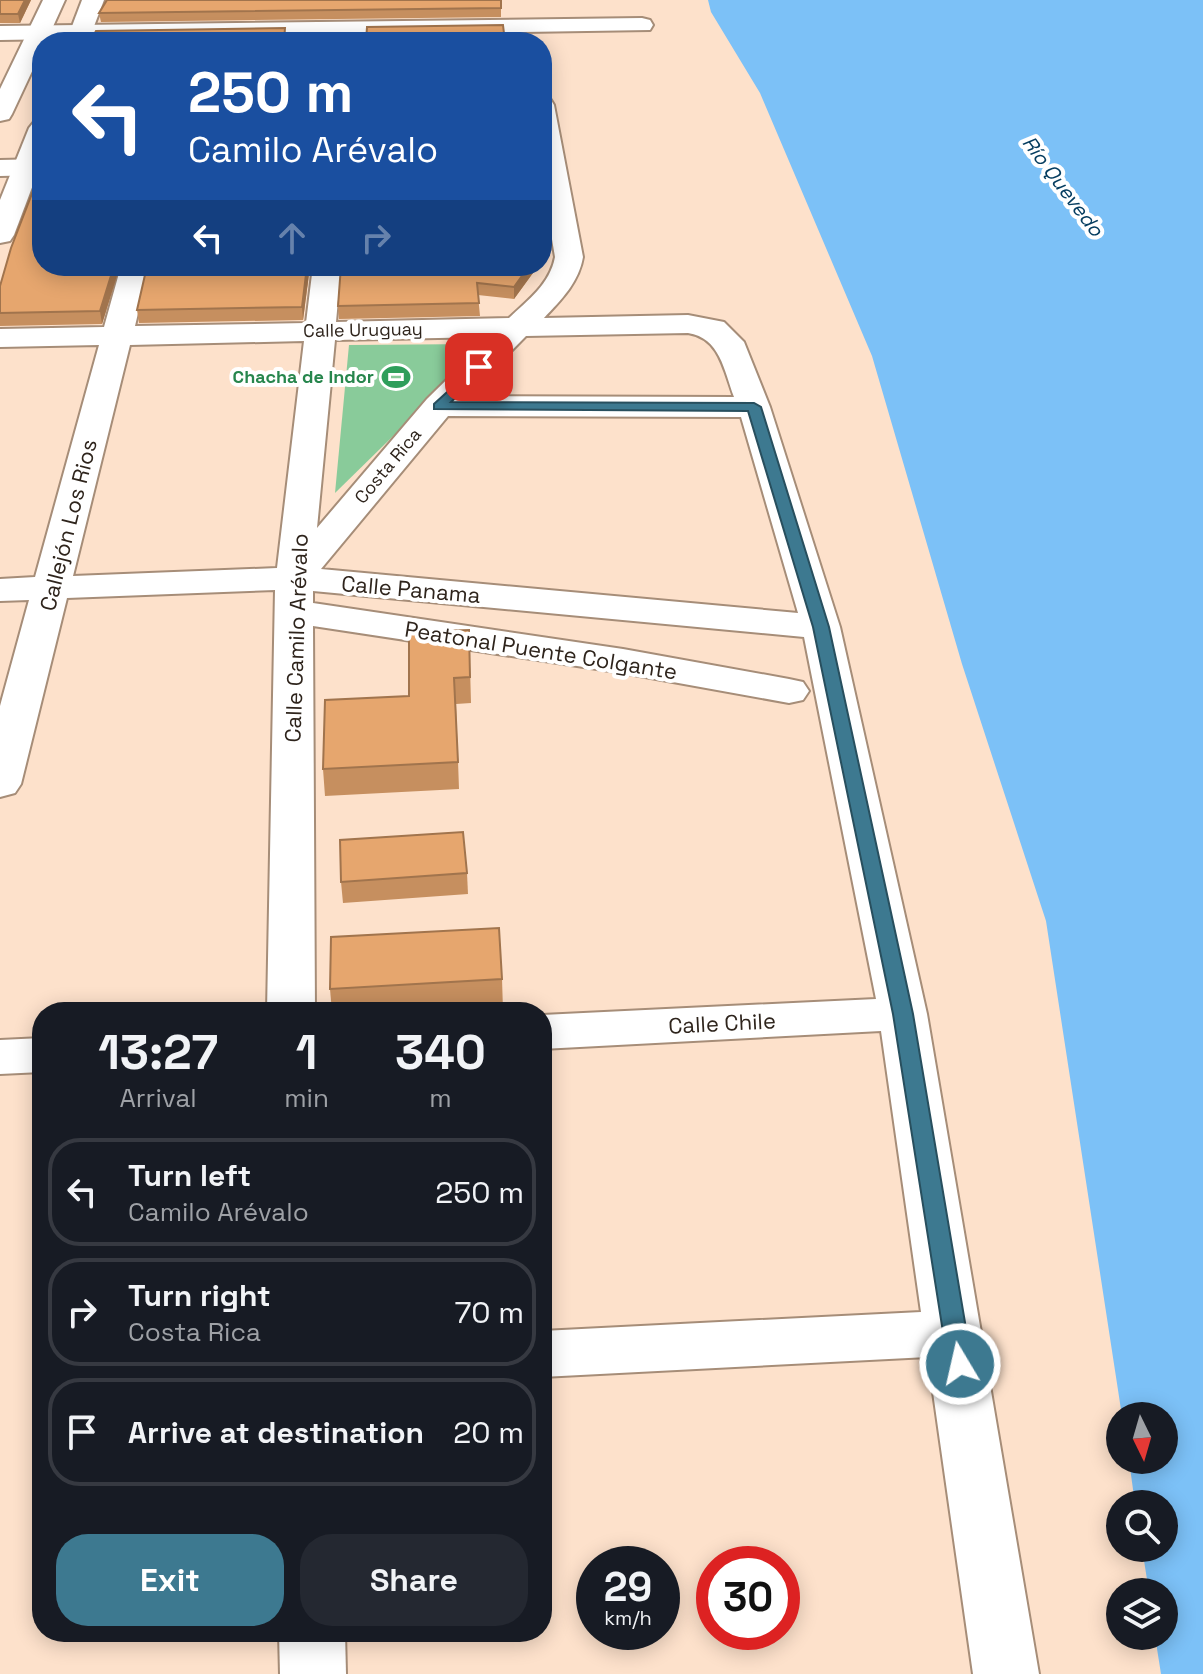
<!DOCTYPE html>
<html lang="en">
<head>
<meta charset="utf-8">
<style>
	:root { --surface:#171b24; --page:#242831; --text:#f1f3f6; --muted:#9ea1a6; --line:#363941; --accent:#3d7990 }
	body { margin:0; font-family:"Space Grotesk",sans-serif; background:var(--page); color:var(--text); height:100vh; display:flex; flex-direction:column; font-size:30px; white-space:nowrap }
	* { box-sizing:border-box; margin:0 }
	p { font-size:26px; color:var(--muted) }
	.icon { flex:none; width:44px; height:44px; fill:none; stroke:currentColor; stroke-width:2; stroke-linecap:round; stroke-linejoin:round }
	.map { position:relative; flex:1; overflow:hidden }
	.panel { position:absolute; left:32px; top:1002px; width:520px; height:640px; display:flex; flex-direction:column; background:var(--surface); border-radius:32px; box-shadow:0 4px 20px #0003 }
	.panel>* { flex:none }
	.guide { position:absolute; left:32px; top:32px; width:520px; height:244px; border-radius:32px; box-shadow:0 4px 20px #0003; background:#1a4fa0; color:#fff; overflow:hidden }
	.needle { width:52px; rotate:175deg }
	.controls { position:absolute; left:1106px; top:1402px; display:grid; gap:16px }
	.controls a { display:grid; place-items:center; width:72px; height:72px; border-radius:50%; background:var(--surface); box-shadow:0 4px 20px #0003; font-size:40px }
	.speed { position:absolute; left:576px; top:1546px; display:flex; gap:16px; font-size:40px; font-weight:700; text-align:center }
	.speed>* { display:grid; place-content:center; width:104px; height:104px; border-radius:50%; background:var(--surface); box-shadow:0 4px 20px #0003; line-height:1 }
	.speed small { font-size:20px; font-weight:400 }
	.speed .limit { border:12px solid #d22; background:#fff; color:#111 }
	.pin { position:absolute; display:grid; place-items:center; width:68px; height:68px; color:#fff; margin:-34px; border-radius:16px; box-shadow:0 4px 12px #0006 }
	.me { position:absolute; width:88px; margin:-44px; rotate:351deg; stroke-linejoin:round; filter:drop-shadow(0 0 6px #0008) }
	.turn { display:flex; align-items:center; gap:28px; height:168px; padding:0 24px; font-size:36px }
	.turn .icon { width:104px; height:104px; stroke-width:2.5 }
	.turn b { display:block; font-size:56px; line-height:68px }
	.lanes { display:flex; align-items:center; height:76px; padding:0 24px; background:#0003; justify-content:center; gap:40px; direction:ltr }
	.lanes .off { opacity:.35 }
	.eta { display:flex; justify-content:space-evenly; align-items:center; height:136px; text-align:center }
	.eta b { font-size:48px; font-weight:700; line-height:56px }
	.action { display:flex; gap:16px; margin-top:auto; padding:16px 24px }
	.action a { flex:1; height:92px; border-radius:32px; background:var(--accent); color:#fff; font-size:32px; font-weight:700; line-height:92px; text-align:center }
	.action a+a { background:var(--page); color:var(--text) }
	ul { padding:0; list-style:none }
	li { display:flex; align-items:center; gap:24px; height:108px; margin:0 16px 12px; padding:0 8px; border:4px solid var(--line); border-radius:32px }
	li div { flex:1 }
	li b { display:block; font-size:30px }
	li em { font-style:normal }
	.map>svg:first-child { display:block }
</style>
</head>
<body>
<div class="map">
<svg width="1203" height="1674" viewBox="0 0 1203 1674">
	<rect width="100%" height="100%" fill="#fde1cb"/>
	<polygon fill="#89cb9a" points="478,344 483,348 335,493 349,345"/>
	<polygon fill="#7cc1f7" points="708,0 1203,0 1203,1674 1161,1674 1155,1636 1164,1636 1164,1592 1149,1592 1142,1548 1164,1548 1164,1504 1135,1504 1129,1460 1164,1460 1164,1416 1122,1416 1046,921 962,664 872,356 760,93 711,12"/>
	<g fill="none" stroke-linecap="round" stroke-linejoin="round">
		<defs>
			<g id="street">
				<polygon points="642,18 650,20 653,25 650,30 0,40 0,26"/>
				<path d="M 542,98 L 551,100 L 554,105 L 583,257 C 579,282 561,300 544,318 L 688,315 L 724,322 L 744,342 L 770,407 L 840,627 L 927,1014 L 1039,1674 L 973,1674 L 928,1357 L 542,1377 L 542,1331 L 921,1312 L 881,1031 L 542,1049 L 542,1015 L 876,999 L 804,637 L 313,591 L 313,603 L 623,649 L 789,679 L 803,682 L 809,691 L 803,700 L 789,703 L 623,673 L 313,626 L 315,1012 L 267,1012 L 275,590 L 67,598 L 21,784 L 15,793 L 0,797 L 0,706 L 29,600 L 0,601 L 0,579 L 35,577 L 99,345 L 0,347 L 0,329 L 104,327 L 121,266 L 149,266 L 135,326 L 306,323 L 313,266 L 341,266 L 336,322 L 509,318 C 528,300 550,284 555,257 L 542,180 ZM 688,333 C 720,338 724,370 734,397 L 467,396 L 526,336 ZM 490,337 L 427,399 L 317,528 L 335,340 ZM 304,341 L 277,568 L 73,576 L 130,345 ZM 448,416 L 741,417 L 798,613 L 321,569 Z"/>
				<polygon points="42,159 42,175 0,176 0,160"/>
				<polygon points="42,1038 42,1072 0,1074 0,1040"/>
				<polygon points="279,1632 345,1632 346,1674 280,1674"/>
			</g>
			<g id="secondary">
				<polygon points="43,0 65,0 46,42 42,42 42,50 12,114 9,119 0,121 0,89"/>
				<polygon points="82,0 104,0 88,42 66,42"/>
				<polygon points="42,120 42,161 14,235 10,241 0,243 0,200 29,128 33,123"/>
			</g>
		</defs>
		<use href="#street" stroke="#a68d78" stroke-width="4"/>
		<use href="#secondary" stroke="#a68d78" stroke-width="4"/>
		<use href="#street" fill="#fff" fill-rule="evenodd"/>
		<use href="#secondary" fill="#fff" fill-rule="evenodd"/>
	</g>
	<g fill="#c68f5f">
		<polygon points="0,0 31,0 20,23 0,23"/>
		<polygon points="501,0 501,17 101,22 99,13"/>
		<polygon points="42,266 120,266 102,324 0,326 0,286"/>
		<polygon points="147,266 310,266 303,320 139,323 137,310"/>
		<polygon points="538,266 514,299 478,295 480,316 339,319 338,306"/>
		<polygon points="469,630 471,703 456,704 459,789 325,796 323,769 409,696"/>
		<polygon points="467,873 468,894 343,903 341,882"/>
		<polygon points="502,979 503,1010 461,1012 332,1012 330,989"/>
	</g>
	<g fill="#a1744d">
		<polygon points="25,0 31,0 20,23 18,14"/>
		<polygon points="550,237 551,249 542,261 542,249"/>
		<polygon points="114,266 120,266 102,324 100,311"/>
		<polygon points="307,266 310,266 303,320 302,307"/>
		<polygon points="529,266 538,266 514,299 514,287"/>
	</g>
	<g fill="#e6a66e" stroke="#a1744d" stroke-width="2">
		<polygon points="0,0 25,0 18,14 0,14"/>
		<polygon points="107,0 501,0 501,8 99,13"/>
		<polygon points="503,25 505,42 366,42 367,27"/>
		<polygon points="285,28 284,42 90,42 96,31"/>
		<polygon points="40,173 42,173 42,266 114,266 100,311 0,313 0,286 11,248"/>
		<polygon points="542,234 550,235 550,237 542,249"/>
		<polygon points="147,266 307,266 302,307 137,310"/>
		<polygon points="341,266 529,266 514,287 477,283 479,303 338,306"/>
		<polygon points="469,630 470,677 454,678 458,762 323,769 325,700 409,696 409,632"/>
		<polygon points="463,832 467,873 341,882 340,840"/>
		<polygon points="499,928 502,979 330,989 331,937"/>
	</g>
	<polygon fill="#3d7990" stroke="#284f5e" stroke-width="2" points="479,363 486,367 484,370 451,402 754,403 761,407 829,627 913,1014 972,1364 968,1371 960,1374 951,1371 948,1364 893,1014 813,627 748,411 434,409 434,404"/>
	<defs>
		<symbol id="stadium-bare" viewBox="-9 -9 18 18"><path d="M0-5a6.5 5 0 1 0 0 10a6.5 5 0 1 0 0-10ZM-3.5-1.8h7v3.6h-7Z" fill="#2e9e5b" stroke="#fff" stroke-width="2.5" paint-order="stroke"/></symbol>
	</defs>
	<g fill-rule="evenodd">
		<use href="#stadium-bare" x="376" y="357" width="40" height="40"/>
	</g>
	<g text-anchor="middle" stroke-width="8" stroke-linejoin="round" paint-order="stroke">
		<g font-size="18" fill="#2e241c" stroke="#fff">
			<text transform="translate(363 330) rotate(-1)" y="6">Calle Uruguay</text>
			<text transform="translate(388 466) rotate(-50)" y="6">Costa Rica</text>
		</g>
		<g font-size="18" font-weight="bold" fill="#27864d" stroke="#fff" text-anchor="end">
			<text x="374" y="383">Chacha de Indor</text>
		</g>
		<g font-size="20" font-style="italic" fill="#053d60" stroke="#fff">
			<text transform="translate(1063 186) rotate(53)" y="7">Río Quevedo</text>
		</g>
		<g font-size="22" fill="#2e241c" stroke="#fff">
			<text transform="translate(68 525) rotate(-76)" y="8">Callejón Los Rios</text>
			<text transform="translate(411 589) rotate(5)" y="8">Calle Panama</text>
			<text transform="translate(296 638) rotate(-88)" y="8">Calle Camilo Arévalo</text>
			<text transform="translate(541 650) rotate(9)" y="8">Peatonal Puente Colgante</text>
			<text transform="translate(722 1023) rotate(-3)" y="8">Calle Chile</text>
		</g>
	</g>
</svg>
<div class="controls">
<a><svg class="needle" viewBox="-14 -14 28 28"><path d="M0-13l5 13h-10z" fill="#e53935"/><path d="M0 13l5-13h-10z" fill="#9ea1a6"/></svg></a>
<a><svg class="icon" aria-label="search" viewBox="0 0 24 24"><circle cx="10" cy="10" r="6"/><path d="M15 15l6 6"/></svg></a>
<a><svg class="icon" aria-label="layers" viewBox="0 0 24 24"><path d="M12 4l9 5-9 5-9-5zM3 14l9 5 9-5"/></svg></a>
</div>
<div class="speed"><div>29<small>km/h</small></div><div class="limit">30</div></div>
<div class="pin" style="left:479px;top:367px;background:#d93025"><svg class="icon" aria-label="arrive" viewBox="0 0 24 24"><path d="M6 21V4h12l-3 4 3 4H6"/></svg></div>
<svg class="me" style="left:960px;top:1364px" viewBox="-20 -20 40 40"><circle r="17" fill="#3d7990" stroke="#fff" stroke-width="3"/><path d="M0-11L8 9 0 5-8 9z" fill="#fff"/></svg>
<div class="guide">
<div class="turn"><svg class="icon" aria-label="left" viewBox="0 0 24 24"><path d="M17 20v-9H6M10 6l-5 5 5 5"/></svg><div><b>250 m</b>Camilo Arévalo</div></div>
<div class="lanes"><svg class="icon" aria-label="left" viewBox="0 0 24 24"><path d="M17 20v-9H6M10 6l-5 5 5 5"/></svg><svg class="icon off" aria-label="ahead" viewBox="0 0 24 24"><path d="M12 20V5M6 11l6-6 6 6"/></svg><svg class="icon off" aria-label="right" viewBox="0 0 24 24"><path d="M7 20v-9h11M14 6l5 5-5 5"/></svg></div>
</div>
<section class="panel">
<div class="eta">
<div><b>13:27</b><p>Arrival</p></div>
<div><b>1</b><p>min</p></div>
<div><b>340</b><p>m</p></div>
</div>
<ul>
<li><svg class="icon" aria-label="left" viewBox="0 0 24 24"><path d="M17 20v-9H6M10 6l-5 5 5 5"/></svg><div><b>Turn left</b><p>Camilo Arévalo</p></div><em>250 m</em></li>
<li><svg class="icon" aria-label="right" viewBox="0 0 24 24"><path d="M7 20v-9h11M14 6l5 5-5 5"/></svg><div><b>Turn right</b><p>Costa Rica</p></div><em>70 m</em></li>
<li><svg class="icon" aria-label="arrive" viewBox="0 0 24 24"><path d="M6 21V4h12l-3 4 3 4H6"/></svg><div><b>Arrive at destination</b></div><em>20 m</em></li>
</ul>
<div class="action"><a>Exit</a><a>Share</a></div>
</section>
</div>
</body>
</html>
